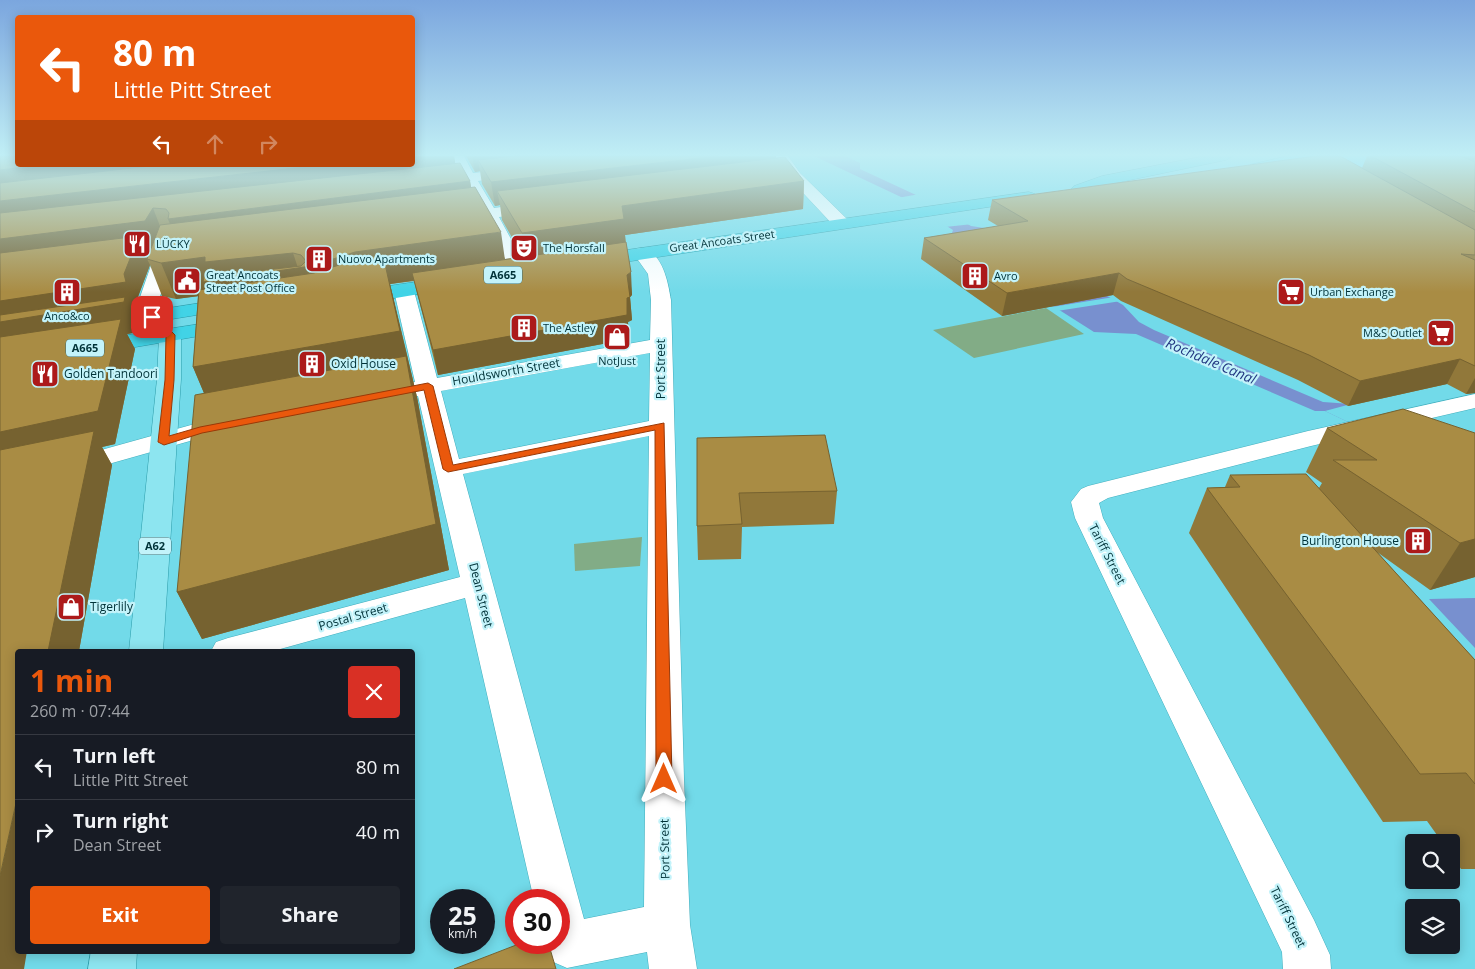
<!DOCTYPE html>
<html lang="en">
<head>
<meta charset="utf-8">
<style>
	:root { --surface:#171b24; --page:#20242c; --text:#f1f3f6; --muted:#9ea1a6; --line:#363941; --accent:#ea580c }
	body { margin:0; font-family:"Open Sans",sans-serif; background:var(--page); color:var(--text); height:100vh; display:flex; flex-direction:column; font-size:19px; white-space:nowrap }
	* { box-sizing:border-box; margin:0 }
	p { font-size:16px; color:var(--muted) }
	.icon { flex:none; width:28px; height:28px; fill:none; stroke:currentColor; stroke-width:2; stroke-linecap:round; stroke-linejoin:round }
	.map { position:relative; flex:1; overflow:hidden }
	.panel { position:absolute; left:15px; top:649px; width:400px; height:305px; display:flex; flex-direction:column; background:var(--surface); border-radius:5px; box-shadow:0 2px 12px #0003 }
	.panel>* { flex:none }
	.banner { position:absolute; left:15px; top:15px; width:400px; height:152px; border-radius:5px; box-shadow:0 2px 12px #0003; background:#ea580c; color:#fff; overflow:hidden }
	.tools { position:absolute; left:1405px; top:834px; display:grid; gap:10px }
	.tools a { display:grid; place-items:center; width:55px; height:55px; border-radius:5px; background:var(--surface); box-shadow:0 2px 12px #0003; font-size:25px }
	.speed { position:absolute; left:430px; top:889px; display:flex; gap:10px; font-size:25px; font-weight:700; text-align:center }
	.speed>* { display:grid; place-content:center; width:65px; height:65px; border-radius:50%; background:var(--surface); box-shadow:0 2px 12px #0003; line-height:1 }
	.speed small { font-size:12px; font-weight:400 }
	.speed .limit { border:8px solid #d22; background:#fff; color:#111 }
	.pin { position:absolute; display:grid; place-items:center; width:42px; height:42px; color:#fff; margin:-21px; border-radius:10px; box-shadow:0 2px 8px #0006 }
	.me { position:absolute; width:55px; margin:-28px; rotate:0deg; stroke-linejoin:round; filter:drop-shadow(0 0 4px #0008) }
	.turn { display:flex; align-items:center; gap:18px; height:105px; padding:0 15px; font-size:22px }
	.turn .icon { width:65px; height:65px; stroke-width:2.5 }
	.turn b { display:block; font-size:35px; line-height:42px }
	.lanes { display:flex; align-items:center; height:48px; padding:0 15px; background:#0003; justify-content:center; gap:25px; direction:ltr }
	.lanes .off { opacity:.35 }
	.round { display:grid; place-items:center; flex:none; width:52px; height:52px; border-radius:5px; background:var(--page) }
	.summary { display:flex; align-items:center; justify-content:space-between; height:85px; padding:0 15px }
	h1 { font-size:30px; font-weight:700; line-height:38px; color:var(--accent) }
	.action { display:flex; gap:10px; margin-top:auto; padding:10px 15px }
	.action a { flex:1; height:58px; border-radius:5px; background:var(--accent); color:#fff; font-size:20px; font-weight:700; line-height:58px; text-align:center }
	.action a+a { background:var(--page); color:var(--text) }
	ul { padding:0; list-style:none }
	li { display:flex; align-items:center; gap:15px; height:65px; padding:0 15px; border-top:1px solid var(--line) }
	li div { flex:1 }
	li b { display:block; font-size:19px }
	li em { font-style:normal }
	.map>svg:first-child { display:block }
</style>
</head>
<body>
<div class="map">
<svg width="1475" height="969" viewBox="0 0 1475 969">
	<rect width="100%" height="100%" fill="#72dae9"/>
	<g fill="#82ac86">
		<polygon points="1046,308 1084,334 974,358 933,330"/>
		<polygon points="642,537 640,566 575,571 574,544"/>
	</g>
	<g fill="#7890cf">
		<polygon points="814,156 846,156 860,163 860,169 916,195 971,226 991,229 1123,305 1139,322 1154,330 1323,402 1351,404 1390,442 1325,411 1315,411 1136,334 1094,332 1053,306 952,233 953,230 901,197"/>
		<polygon points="1475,598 1475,648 1429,599"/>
	</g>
	<g fill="#72dae9">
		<polygon points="920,194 971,223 973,224 945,227 897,198"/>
		<polygon points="1114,297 1121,301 1057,311 1052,307"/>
		<polygon points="1351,404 1416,435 1390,442 1325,411"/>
	</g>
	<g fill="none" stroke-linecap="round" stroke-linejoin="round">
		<defs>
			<g id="minor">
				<polygon points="450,156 464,156 473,173 518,168 525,172 518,176 478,181 494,208 539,202 547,207 539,212 499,217 529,272 527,276 513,276 511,272 464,183 432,187 424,182 432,177 460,174"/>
				<polygon points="774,156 788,156 800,173 847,219 849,223 847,227 835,227 790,179"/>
				<polygon points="167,240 173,241 176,245 158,303 162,317 159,321 152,323 145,321 138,303 158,245 161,241"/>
				<path d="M 642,248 C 663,253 668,282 671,300 L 684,779 L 690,925 L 697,969 L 649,969 L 647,952 L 567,968 L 551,961 L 544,945 L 543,942 L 559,942 L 559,900 L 534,900 L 465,598 L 273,651 L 211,651 L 216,642 L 228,638 L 460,577 L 418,396 L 377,403 L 369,401 L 365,396 L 369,391 L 415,382 L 394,291 L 397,287 L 411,287 L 414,291 L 437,378 L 650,340 L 651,300 L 648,274 L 633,253 L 636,249 ZM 650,353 L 649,421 L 459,459 L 441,391 ZM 649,436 L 644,907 L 584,919 L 463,474 Z"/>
				<polygon points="1475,394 1475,408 1311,446 1108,498 1099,503 1103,518 1314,920 1330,955 1331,969 1283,969 1282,952 1075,518 1071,502 1081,489 1088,486 1308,431"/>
				<polygon points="227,417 236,420 240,425 236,430 204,437 98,467 0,487 0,471 94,452 191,425"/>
			</g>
			<g id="major">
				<polygon points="152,311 159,313 181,335 181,379 163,651 129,651 157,379 159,336 142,317 145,313"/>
				<polygon points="91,951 137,951 136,969 88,969"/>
			</g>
			<g id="highway">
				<polygon points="1205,156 1233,156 1226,160 1106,185 1079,194 1071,189 1074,186 1102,176"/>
				<polygon points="1287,156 1311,156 1309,159 1255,172 1248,168 1250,165"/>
				<polygon points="1029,192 1035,194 1037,197 1035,200 592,267 586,265 583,261 586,257 592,255"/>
				<path d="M 453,277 L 460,279 L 463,283 L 460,287 L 355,305 L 348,303 L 345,299 C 353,288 435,280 453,277 Z"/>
				<polygon points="233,298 240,300 243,304 240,308 98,331 91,329 88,325 91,321 98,319"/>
				<polygon points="233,319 240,321 243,325 240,329 95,354 87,352 84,347 87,342 95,340"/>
			</g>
		</defs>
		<use href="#minor" stroke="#42aebd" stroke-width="1"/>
		<use href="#major" stroke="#2a9ba9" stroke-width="1"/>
		<use href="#highway" stroke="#2a9ba9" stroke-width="1"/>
		<use href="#minor" fill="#fff" fill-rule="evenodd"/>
		<use href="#major" fill="#8de5f0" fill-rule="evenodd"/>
		<use href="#highway" fill="#41d3e6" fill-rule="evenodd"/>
	</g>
	<g fill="#91783a" fill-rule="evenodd">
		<path d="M 0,156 L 454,156 L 455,163 L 470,181 L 471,187 L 505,259 L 523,257 L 502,220 L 500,205 L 495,206 L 482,184 L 480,171 L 475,172 L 466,156 L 776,156 L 776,158 L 804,181 L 803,209 L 625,235 L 632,295 L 630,297 L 632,320 L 628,322 L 629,339 L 438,375 L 414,281 L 390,284 L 417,397 L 449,570 L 202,639 L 177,592 L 204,393 L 193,367 L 198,296 L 176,299 L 162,296 L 150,265 L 136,302 L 139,311 L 132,312 L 138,327 L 138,332 L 127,334 L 135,349 L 115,444 L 102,447 L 112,465 L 79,651 L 18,651 ZM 151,248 L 148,257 L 144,249 Z"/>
		<polygon points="1367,156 1475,156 1475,393 1466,394 1447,384 1348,406 1298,380 1121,301 1113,295 1002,316 921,259 924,238 998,226 988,220 992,200 1362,168"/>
		<polygon points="1327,428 1475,433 1475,577 1430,590 1377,552 1475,660 1475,869 1461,869 1451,855 1451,842 1442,842 1427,821 1383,822 1189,533 1207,488 1225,487 1230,475 1319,488 1322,483 1306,472"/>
		<polygon points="697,438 837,491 834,524 742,527 741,559 698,560 697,526"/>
	</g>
	<g fill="#766230">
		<polygon points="412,156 454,156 457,173 153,208 163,234 156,247 144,249 149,260 147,259 150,265 136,302 139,311 132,312 138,327 138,332 127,334 135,349 115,444 102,447 112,465 79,651 48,651 0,471 0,201 322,165 412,165"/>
		<polygon points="472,156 612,156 478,160 480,171 475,172"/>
		<polygon points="718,156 776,156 776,172 497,191 500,205 495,206 491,182"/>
		<polygon points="34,165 263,165 59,188 54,176 49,178 0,195 0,170"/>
		<polygon points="470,181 474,205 178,245 168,219"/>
		<polygon points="804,181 803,209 625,235 626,249 527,264 522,233 622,206"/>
		<polygon points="501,232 506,267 390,284 417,397 449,570 202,639 177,592 214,417 193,367 208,295 176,299 161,263 205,257 293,253 298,268 355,252"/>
		<polygon points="631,272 632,295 630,297 632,320 628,322 629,339 438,375 433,350 627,298 627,275"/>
		<polygon points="1119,273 1113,295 1002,316 1007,293"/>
		<polygon points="1460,359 1447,384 1348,406 1360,381"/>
		<polygon points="1475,378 1475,393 1466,394"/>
		<polygon points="1475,539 1475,577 1430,590 1460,543"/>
		<polygon points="18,794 18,951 27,951 24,969 0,969 0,876"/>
	</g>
	<g fill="#a98c44" stroke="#766230">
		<polygon points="0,156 18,156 18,165 43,165 0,170"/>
		<polygon points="515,156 718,156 491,182 478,160"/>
		<polygon points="1316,156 1340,156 1475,230 1475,255 1461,254 1475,260 1475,366 1460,359 1360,381 1309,355 1127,279 1119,273 1007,293 924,238 1028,221 992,200"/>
		<polygon points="1371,156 1461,156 1475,162 1475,212"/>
		<polygon points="785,157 804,181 622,206 624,219 522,233 497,191"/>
		<polygon points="460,163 470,181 168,219 169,213 166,209 153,208 145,221 0,239 0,213"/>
		<polygon points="159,165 322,165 0,201 0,183"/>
		<polygon points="475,187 501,232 355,252 311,266 203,282 204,277 301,266 306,261 301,255 293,253 205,262 205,257 161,263 147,259 160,225"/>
		<polygon points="139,236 124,274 126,282 0,301 0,253"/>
		<polygon points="626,242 631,272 627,275 630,297 627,298 627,315 433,350 412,273"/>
		<polygon points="383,255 400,331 193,367 199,290 314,273 358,259"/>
		<polygon points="125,297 124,302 0,322 0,315"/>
		<polygon points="121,319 98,411 0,432 0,337"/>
		<polygon points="406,356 436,524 177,592 195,395"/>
		<polygon points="1403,409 1475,433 1475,539 1460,543 1333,460 1377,460 1327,428"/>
		<polygon points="94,431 48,651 18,651 18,794 0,876 0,450"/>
		<polygon points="825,435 837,491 739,493 742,524 697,526 697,438"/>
		<polygon points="1306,474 1475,660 1475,784 1466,773 1420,774 1207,488 1240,487 1230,475"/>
		<polygon points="524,942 548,942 556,969 454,969"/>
	</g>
	<linearGradient id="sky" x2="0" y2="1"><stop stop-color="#7ba6de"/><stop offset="0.53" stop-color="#c0eef5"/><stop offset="1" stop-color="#c0eef5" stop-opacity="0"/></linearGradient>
	<rect width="1475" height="292" fill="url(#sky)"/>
	<polygon fill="#ea580c" stroke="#983908" points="149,315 155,315 175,335 174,380 169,436 200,427 428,383 433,386 453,465 664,423 672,779 670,784 664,786 658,784 656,779 655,430 448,472 443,469 424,390 202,433 164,445 158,442 165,380 166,336 149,319"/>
	<defs>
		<symbol id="restaurant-square" viewBox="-11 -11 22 22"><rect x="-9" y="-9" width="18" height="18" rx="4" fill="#ac1a1a" stroke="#c3f3fa"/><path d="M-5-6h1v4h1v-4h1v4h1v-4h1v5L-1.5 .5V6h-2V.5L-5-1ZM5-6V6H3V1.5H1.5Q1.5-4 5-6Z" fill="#fff"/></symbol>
		<symbol id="theatre-square" viewBox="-11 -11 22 22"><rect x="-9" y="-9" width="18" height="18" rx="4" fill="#ac1a1a" stroke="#c3f3fa"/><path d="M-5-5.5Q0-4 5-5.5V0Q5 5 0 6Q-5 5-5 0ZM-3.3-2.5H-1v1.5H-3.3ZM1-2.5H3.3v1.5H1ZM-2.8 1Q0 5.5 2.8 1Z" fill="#fff"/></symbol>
		<symbol id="building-square" viewBox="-11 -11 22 22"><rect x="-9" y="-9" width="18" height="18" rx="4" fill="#ac1a1a" stroke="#c3f3fa"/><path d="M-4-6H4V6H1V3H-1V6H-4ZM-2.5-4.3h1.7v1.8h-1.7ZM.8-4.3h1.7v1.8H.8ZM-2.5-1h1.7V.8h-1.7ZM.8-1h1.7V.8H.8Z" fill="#fff"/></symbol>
		<symbol id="civic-square" viewBox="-11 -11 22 22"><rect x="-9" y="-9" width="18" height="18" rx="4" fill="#ac1a1a" stroke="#c3f3fa"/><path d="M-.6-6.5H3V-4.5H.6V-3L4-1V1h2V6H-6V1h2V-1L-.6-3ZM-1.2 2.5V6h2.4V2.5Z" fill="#fff"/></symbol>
		<symbol id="supermarket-square" viewBox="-11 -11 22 22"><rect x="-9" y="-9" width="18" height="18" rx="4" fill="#ac1a1a" stroke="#c3f3fa"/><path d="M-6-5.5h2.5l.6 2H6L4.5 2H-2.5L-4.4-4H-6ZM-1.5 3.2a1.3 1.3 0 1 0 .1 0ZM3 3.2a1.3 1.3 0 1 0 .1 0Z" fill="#fff"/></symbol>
		<symbol id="shop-square" viewBox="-11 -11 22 22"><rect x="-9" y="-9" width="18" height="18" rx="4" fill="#ac1a1a" stroke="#c3f3fa"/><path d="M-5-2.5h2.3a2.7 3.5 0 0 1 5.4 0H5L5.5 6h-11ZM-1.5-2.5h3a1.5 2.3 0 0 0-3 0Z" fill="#fff"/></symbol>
	</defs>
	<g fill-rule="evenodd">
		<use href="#restaurant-square" x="121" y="228" width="32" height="32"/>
		<use href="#theatre-square" x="508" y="232" width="32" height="32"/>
		<use href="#building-square" x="303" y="243" width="32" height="32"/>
		<use href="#building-square" x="959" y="260" width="32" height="32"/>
		<use href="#civic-square" x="171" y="265" width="32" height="32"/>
		<use href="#building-square" x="51" y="276" width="32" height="32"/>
		<use href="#supermarket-square" x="1275" y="276" width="32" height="32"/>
		<use href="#building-square" x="508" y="312" width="32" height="32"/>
		<use href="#supermarket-square" x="1425" y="317" width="32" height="32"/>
		<use href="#shop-square" x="601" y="321" width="32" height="32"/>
		<use href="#building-square" x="296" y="348" width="32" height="32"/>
		<use href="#restaurant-square" x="29" y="358" width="32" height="32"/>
		<use href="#building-square" x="1402" y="525" width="32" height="32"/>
		<use href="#shop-square" x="55" y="591" width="32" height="32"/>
	</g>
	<g text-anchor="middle" stroke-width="4.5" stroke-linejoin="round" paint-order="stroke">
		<g font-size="11" fill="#003238" stroke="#c3f3fa">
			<text transform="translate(722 241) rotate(-8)" y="4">Great Ancoats Street</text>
		</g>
		<g font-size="11" fill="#003238" stroke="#c3f3fa" text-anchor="start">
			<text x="156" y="248">LÜCKY</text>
			<text x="543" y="252">The Horsfall</text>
			<text x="338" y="263">Nuovo Apartments</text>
			<text x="206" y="279">Great Ancoats<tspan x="206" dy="13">Street Post Office</tspan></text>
			<text x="994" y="280">Avro</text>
			<text x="1310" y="296">Urban Exchange</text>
			<text x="67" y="320" text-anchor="middle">Anco&amp;co</text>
			<text x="543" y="332">The Astley</text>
			<text x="1422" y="337" text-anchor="end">M&amp;S Outlet</text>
			<text x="617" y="365" text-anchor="middle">NotJust</text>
		</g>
		<g fill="#c3f3fa" stroke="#3a6c72" stroke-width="1">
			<rect x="484" y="266.5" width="38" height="17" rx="4"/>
			<rect x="66" y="339.5" width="38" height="17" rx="4"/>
			<rect x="139" y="537.5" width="32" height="17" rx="4"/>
		</g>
		<g font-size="11" font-weight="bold" fill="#003238">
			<text x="503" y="279">A665</text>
			<text x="85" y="352">A665</text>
			<text x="155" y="550">A62</text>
		</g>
		<g font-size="12" fill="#003238" stroke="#c3f3fa" text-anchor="start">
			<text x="331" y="368">Oxid House</text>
			<text x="64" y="378">Golden Tandoori</text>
			<text x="1399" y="545" text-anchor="end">Burlington House</text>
			<text x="90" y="611">Tigerlily</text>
		</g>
		<g font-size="12" fill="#003238" stroke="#c3f3fa">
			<text transform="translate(661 369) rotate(-90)" y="4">Port Street</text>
			<text transform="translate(506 372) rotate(-10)" y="4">Houldsworth Street</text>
			<text transform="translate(1107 554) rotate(63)" y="4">Tariff Street</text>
			<text transform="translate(481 595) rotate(76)" y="4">Dean Street</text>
			<text transform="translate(353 617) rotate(-16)" y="4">Postal Street</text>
			<text transform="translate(665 849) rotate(-91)" y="4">Port Street</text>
			<text transform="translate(1288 917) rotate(64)" y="4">Tariff Street</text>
		</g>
		<g font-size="14" font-style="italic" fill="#213680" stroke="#c3f3fa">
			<text transform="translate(1211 361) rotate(23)" y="5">Rochdale Canal</text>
		</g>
	</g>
</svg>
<div class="tools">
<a><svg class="icon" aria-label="search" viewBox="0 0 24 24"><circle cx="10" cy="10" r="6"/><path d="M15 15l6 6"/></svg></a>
<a><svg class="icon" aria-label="layers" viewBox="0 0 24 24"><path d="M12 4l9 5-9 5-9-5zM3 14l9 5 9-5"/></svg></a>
</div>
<div class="speed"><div>25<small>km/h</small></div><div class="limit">30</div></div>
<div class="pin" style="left:152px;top:317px;background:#d93025"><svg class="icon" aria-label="arrive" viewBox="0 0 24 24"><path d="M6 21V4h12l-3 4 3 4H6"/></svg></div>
<svg class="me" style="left:664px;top:779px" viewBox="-20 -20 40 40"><path d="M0-17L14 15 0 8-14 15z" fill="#ea580c" stroke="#fff" stroke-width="4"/></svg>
<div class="banner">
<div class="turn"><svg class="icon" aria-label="left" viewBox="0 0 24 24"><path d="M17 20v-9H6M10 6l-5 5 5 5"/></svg><div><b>80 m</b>Little Pitt Street</div></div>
<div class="lanes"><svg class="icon" aria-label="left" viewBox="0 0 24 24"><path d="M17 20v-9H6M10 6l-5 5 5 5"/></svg><svg class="icon off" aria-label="ahead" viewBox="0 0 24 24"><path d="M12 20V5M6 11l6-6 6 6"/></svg><svg class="icon off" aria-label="right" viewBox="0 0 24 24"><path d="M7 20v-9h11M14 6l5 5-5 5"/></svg></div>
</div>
<section class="panel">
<div class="summary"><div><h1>1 min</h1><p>260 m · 07:44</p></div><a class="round" style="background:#d93025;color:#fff"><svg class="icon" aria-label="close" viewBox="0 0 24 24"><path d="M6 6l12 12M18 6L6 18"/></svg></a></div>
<ul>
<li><svg class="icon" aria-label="left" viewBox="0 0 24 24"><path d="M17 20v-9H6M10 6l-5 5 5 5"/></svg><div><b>Turn left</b><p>Little Pitt Street</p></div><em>80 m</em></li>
<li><svg class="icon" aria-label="right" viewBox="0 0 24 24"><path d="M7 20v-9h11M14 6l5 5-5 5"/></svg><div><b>Turn right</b><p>Dean Street</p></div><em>40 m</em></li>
</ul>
<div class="action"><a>Exit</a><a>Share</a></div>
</section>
</div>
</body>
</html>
